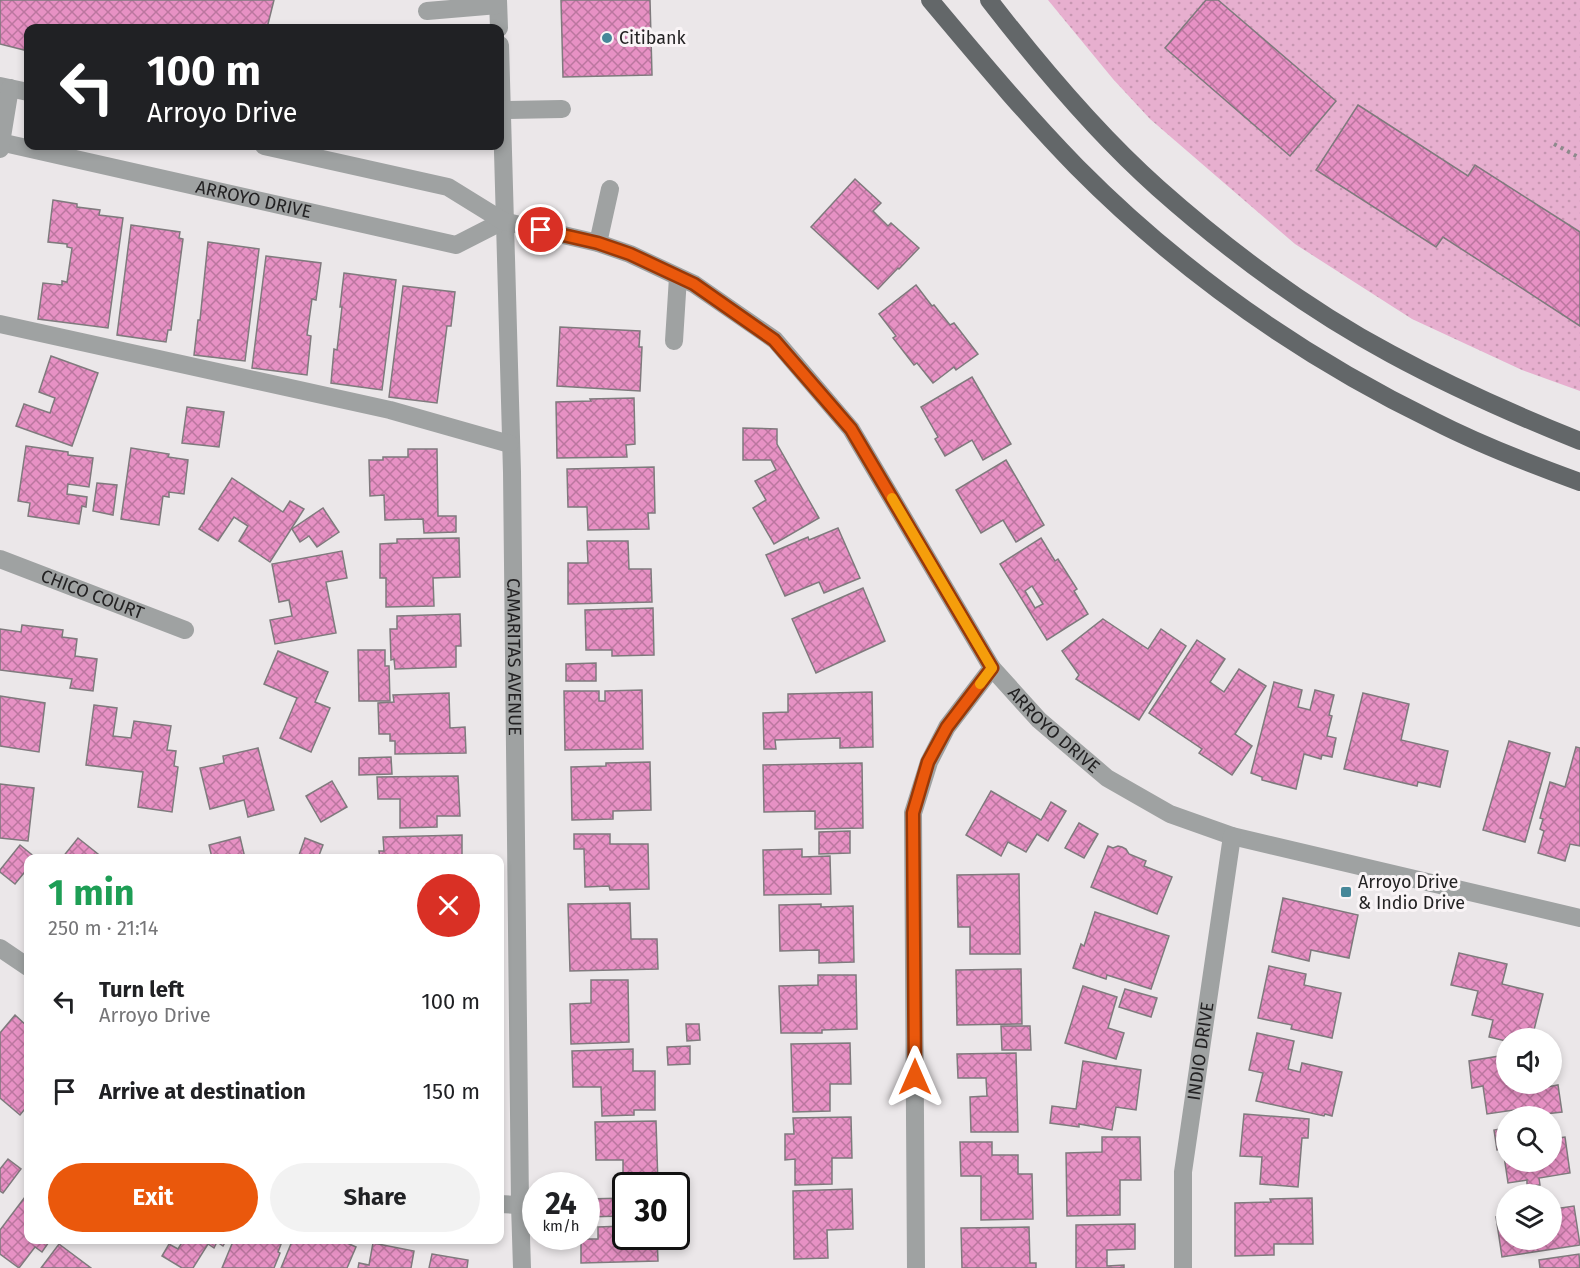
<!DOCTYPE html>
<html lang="en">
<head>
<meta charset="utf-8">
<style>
	:root { --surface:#fff; --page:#f2f2f2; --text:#202124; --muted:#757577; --accent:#ea580c }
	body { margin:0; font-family:"Fira Sans",sans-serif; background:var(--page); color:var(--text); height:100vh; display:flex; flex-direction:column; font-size:22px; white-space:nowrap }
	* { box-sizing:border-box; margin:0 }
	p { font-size:20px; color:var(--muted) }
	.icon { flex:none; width:33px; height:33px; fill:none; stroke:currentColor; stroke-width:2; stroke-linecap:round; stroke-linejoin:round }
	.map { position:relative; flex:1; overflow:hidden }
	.details { position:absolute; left:24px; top:854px; width:480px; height:390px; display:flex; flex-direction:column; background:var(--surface); border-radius:12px; box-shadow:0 3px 9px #0003 }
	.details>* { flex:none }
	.banner { position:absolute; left:24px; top:24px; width:480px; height:126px; border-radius:12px; box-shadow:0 3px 9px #0003; background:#202124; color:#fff; overflow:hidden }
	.buttons { position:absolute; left:1496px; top:1028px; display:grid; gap:12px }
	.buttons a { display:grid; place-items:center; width:66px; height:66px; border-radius:50%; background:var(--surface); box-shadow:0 3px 9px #0003; font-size:30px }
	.speed { position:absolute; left:522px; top:1172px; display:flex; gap:12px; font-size:30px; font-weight:700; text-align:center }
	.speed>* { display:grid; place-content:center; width:78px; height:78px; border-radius:50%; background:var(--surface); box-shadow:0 3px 9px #0003; line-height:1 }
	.speed small { font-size:15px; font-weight:400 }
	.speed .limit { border:3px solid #111; border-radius:9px; background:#fff; color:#111 }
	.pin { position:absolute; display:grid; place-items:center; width:51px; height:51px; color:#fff; margin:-26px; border:3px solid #fff; border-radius:50%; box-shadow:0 2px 6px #0007 }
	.me { position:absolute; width:66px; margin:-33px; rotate:0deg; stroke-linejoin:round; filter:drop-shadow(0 0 4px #0008) }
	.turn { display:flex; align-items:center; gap:21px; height:126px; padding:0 24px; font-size:27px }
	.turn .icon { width:78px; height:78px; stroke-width:2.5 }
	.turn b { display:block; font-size:42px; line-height:51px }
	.round { display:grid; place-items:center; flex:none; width:63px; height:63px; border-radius:32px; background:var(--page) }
	.summary { display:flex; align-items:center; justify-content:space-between; height:102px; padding:0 24px }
	h1 { font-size:36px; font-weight:700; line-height:45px; color:#1e9e55 }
	.button { display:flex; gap:12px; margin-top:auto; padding:12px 24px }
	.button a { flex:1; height:69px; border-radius:36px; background:var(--accent); color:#fff; font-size:24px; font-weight:700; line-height:69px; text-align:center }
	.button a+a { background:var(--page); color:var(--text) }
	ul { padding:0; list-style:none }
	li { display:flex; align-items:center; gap:18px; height:90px; padding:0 24px }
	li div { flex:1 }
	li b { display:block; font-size:22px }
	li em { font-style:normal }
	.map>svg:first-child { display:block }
</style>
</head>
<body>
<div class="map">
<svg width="1580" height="1268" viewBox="0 0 1580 1268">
	<defs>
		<pattern id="grass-dots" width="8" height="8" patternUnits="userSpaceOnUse" patternTransform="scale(1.5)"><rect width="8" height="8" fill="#e7afcf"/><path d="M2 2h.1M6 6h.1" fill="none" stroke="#c696b1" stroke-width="1.8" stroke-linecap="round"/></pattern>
		<pattern id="building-cross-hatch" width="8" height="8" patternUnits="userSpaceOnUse" patternTransform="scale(1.5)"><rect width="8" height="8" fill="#e791c4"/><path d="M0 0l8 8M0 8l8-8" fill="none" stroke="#bb769f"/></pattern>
	</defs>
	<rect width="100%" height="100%" fill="#ebe7e9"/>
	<polygon fill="url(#grass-dots)" points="1048,0 1580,0 1580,391 1522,370 1412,319 1295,244 1150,119 1113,79"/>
	<g fill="url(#building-cross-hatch)" stroke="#7f7a7d" stroke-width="1.5" fill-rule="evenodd">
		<polygon points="0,0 274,0 267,28 28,28 28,51 0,44"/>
		<polygon points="561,0 650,0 652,75 563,77"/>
		<polygon points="1206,0 1218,0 1336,101 1290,156 1165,48"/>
		<polygon points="1358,105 1468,176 1475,165 1580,232 1580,326 1443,237 1436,247 1316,170"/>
		<polygon points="855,179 881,203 873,211 888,226 891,223 919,248 899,269 898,268 878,289 811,227"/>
		<polygon points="53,200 77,204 77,207 100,210 99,215 123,218 108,328 38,319 43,283 62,285 62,281 67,282 72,248 67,247 67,244 48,242"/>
		<polygon points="131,225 180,232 179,238 183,239 171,330 168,330 166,342 117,335"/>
		<polygon points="208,242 259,249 245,361 194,355 198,320 200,320"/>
		<polygon points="266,256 321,263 316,300 312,299 307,335 311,336 307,375 252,368"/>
		<polygon points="344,273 396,280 382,390 331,383 334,349 337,350 342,307 340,307"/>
		<polygon points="916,285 932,306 934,305 950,325 954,323 978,354 956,370 954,367 933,383 917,363 914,365 893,338 896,336 879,314"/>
		<polygon points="403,286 455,292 451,326 447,326 437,403 389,397"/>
		<polygon points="560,327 640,331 639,347 642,347 640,391 557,386"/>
		<polygon points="51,356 98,373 72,446 16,426 24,404 50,413 55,398 39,392"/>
		<polygon points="972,377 1011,444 983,460 972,440 945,456 935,439 938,437 921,407"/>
		<polygon points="634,398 635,444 626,445 627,457 557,458 556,402 591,401 590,399"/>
		<polygon points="187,407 224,412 219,447 182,443"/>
		<polygon points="743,428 777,429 777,444 819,518 774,544 753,508 766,500 755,481 776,470 771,460 743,460"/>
		<polygon points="26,446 68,452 68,455 93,458 89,487 68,484 67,494 87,497 86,507 82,506 79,524 28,516 30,503 18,501"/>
		<polygon points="131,448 169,454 168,457 188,460 184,494 169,492 169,497 163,496 159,525 121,519"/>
		<polygon points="408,449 437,449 438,516 456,516 456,532 424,533 423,519 385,520 384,495 370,496 369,460 383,460 383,457 408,457"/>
		<polygon points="1006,460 1044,525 1016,542 1003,520 981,533 956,490"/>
		<polygon points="654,467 655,513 648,513 649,529 588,530 587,507 568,507 567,469"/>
		<polygon points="232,478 283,512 290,501 304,509 270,562 239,541 248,526 234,517 218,541 199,529"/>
		<polygon points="97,483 117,485 113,515 93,511"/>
		<polygon points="323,508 339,532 317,547 309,536 300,542 292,529"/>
		<polygon points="838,528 860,578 824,593 819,582 785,596 766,555 808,537 809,540"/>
		<polygon points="459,538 460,577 433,578 434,606 386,607 386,578 380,578 380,544 397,543 397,539"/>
		<path d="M 1041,538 L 1055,561 L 1058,559 L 1077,589 L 1074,591 L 1088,614 L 1047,640 L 1000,564 ZM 1032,586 L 1043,604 L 1035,608 L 1025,591 Z"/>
		<polygon points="587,541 628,541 629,569 651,569 652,602 568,604 568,563 588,563"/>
		<polygon points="342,551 347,578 326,582 336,633 275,644 270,620 292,616 289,600 279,602 272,564"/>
		<polygon points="863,588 885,641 816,673 792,619"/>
		<polygon points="653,608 654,655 612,656 612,650 586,650 585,610"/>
		<polygon points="460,614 461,646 456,646 456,667 395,669 394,659 391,660 390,629 397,629 397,616"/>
		<polygon points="1103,619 1148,649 1161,629 1186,646 1139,720 1076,679 1079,675 1062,651"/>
		<polygon points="22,625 63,630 62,637 77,639 75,656 97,659 93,691 70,688 72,679 0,670 0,629 21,632"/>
		<polygon points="1197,640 1225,659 1210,682 1224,692 1239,669 1266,686 1235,734 1252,746 1232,775 1199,753 1202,749 1149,713"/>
		<polygon points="358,650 385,650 385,666 389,666 390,701 359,701"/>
		<polygon points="278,651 328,672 315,702 330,708 311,752 280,738 297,698 264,684"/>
		<polygon points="596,663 596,681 566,681 566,664"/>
		<polygon points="1274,682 1302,690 1298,707 1310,710 1315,690 1334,695 1329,715 1332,716 1327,736 1336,738 1332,757 1322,755 1321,759 1304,754 1296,789 1262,780 1262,777 1251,773"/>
		<polygon points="642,690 643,749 565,750 564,691 599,691 599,701 605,701 605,691"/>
		<polygon points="872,692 873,747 840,748 840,738 775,740 776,749 764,749 763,713 788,712 788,694"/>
		<polygon points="449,693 450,728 465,727 466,753 395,754 395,741 390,741 390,734 379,734 378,703 394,702 393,695"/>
		<polygon points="1363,693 1409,704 1401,740 1448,751 1440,787 1418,782 1417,786 1344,769"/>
		<polygon points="0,696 45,703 39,752 0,746"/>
		<polygon points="94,705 117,708 113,736 131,738 134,721 171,726 167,750 176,751 174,766 178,767 172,812 138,807 143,772 86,765"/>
		<polygon points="1509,741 1550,753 1525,842 1483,830"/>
		<polygon points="1576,747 1580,748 1580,846 1570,844 1565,861 1538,853 1544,831 1540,829 1543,819 1540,818 1550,782 1565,787"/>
		<polygon points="258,748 274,810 248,817 244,800 210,809 200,768 224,763 223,756"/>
		<polygon points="391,757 392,774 359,775 359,758"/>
		<polygon points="650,762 651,810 613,811 613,819 572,820 571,767 606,766 606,763"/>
		<polygon points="862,763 863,828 815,829 815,811 764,812 763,765"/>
		<polygon points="458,776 460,816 437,816 437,827 400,828 400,799 378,799 377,777"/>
		<polygon points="332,781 347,807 321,822 306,796"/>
		<polygon points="0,784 34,788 28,841 0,838"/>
		<polygon points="991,791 1041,820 1051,802 1066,811 1048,841 1037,834 1026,852 1008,842 1001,856 966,835"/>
		<polygon points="1079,823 1098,834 1084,858 1065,848"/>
		<polygon points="850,831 850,853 819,854 819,832"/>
		<polygon points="574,834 610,834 610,844 648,844 649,889 610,890 609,886 585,887 584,849 574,849"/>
		<polygon points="462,835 462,858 380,858 379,851 384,851 383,837"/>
		<polygon points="240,837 245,858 212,858 209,845"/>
		<polygon points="78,838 103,858 62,858"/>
		<polygon points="305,838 323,845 318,858 298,858"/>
		<polygon points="20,845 36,858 28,858 28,868 15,884 0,872 0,870"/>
		<polygon points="1108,846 1113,848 1118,846 1122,847 1126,849 1129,854 1146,861 1144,866 1172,877 1157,914 1091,887"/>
		<polygon points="802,849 802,857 830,856 831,894 764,895 763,850"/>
		<polygon points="1019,874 1020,954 970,954 970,927 958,927 957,875"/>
		<polygon points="1283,898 1358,915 1349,958 1311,950 1309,961 1272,952"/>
		<polygon points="630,903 631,939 657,939 658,969 570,971 568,904"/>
		<polygon points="821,904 821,907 853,906 854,962 819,963 819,950 780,951 779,905"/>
		<polygon points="1095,912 1169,936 1151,989 1107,975 1106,979 1073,968 1081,944 1084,946"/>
		<polygon points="1459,953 1507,964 1502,984 1543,994 1532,1038 1506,1038 1506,1041 1489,1037 1493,1020 1472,1015 1478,991 1451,985"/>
		<polygon points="1269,966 1306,974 1304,985 1341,993 1332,1038 1291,1029 1292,1025 1258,1018"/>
		<polygon points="1021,969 1022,1024 957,1025 956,970"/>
		<polygon points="818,975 856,975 857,1029 822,1030 822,1033 781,1033 779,986 818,985"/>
		<polygon points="591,980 628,980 629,1042 571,1044 570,1004 591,1003"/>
		<polygon points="1083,986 1117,997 1108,1028 1124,1033 1116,1059 1065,1043"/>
		<polygon points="1125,989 1157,998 1151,1017 1119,1007"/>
		<polygon points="15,1015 28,1027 28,1105 20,1115 0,1098 0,1033"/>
		<polygon points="686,1024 699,1024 700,1040 687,1041"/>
		<polygon points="1001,1026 1030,1026 1031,1050 1002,1050"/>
		<polygon points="1257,1033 1294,1041 1288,1069 1300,1072 1302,1063 1342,1072 1332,1116 1325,1114 1324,1116 1256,1101 1263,1073 1249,1070"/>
		<polygon points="850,1043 851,1084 830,1084 830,1111 793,1112 791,1044"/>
		<polygon points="690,1046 690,1064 668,1065 667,1047"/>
		<polygon points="633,1049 633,1071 655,1071 655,1110 634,1110 634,1115 602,1116 601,1087 573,1087 572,1051"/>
		<polygon points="1016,1053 1018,1132 971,1132 970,1097 987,1096 986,1078 958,1078 957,1054"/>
		<polygon points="1506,1055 1506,1083 1547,1083 1547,1087 1558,1085 1562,1112 1528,1116 1527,1108 1487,1114 1483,1086 1472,1088 1469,1061"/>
		<polygon points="1083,1061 1141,1070 1136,1110 1116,1107 1112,1130 1079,1124 1079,1127 1050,1123 1052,1106 1076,1109"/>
		<polygon points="1244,1114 1309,1119 1308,1138 1302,1138 1298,1187 1260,1184 1262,1157 1240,1156"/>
		<polygon points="851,1117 852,1158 832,1158 832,1184 795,1185 795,1159 785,1160 785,1134 794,1134 793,1118"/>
		<polygon points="656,1121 658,1185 626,1185 626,1189 623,1189 623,1160 596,1160 595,1122"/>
		<polygon points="1506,1128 1506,1161 1551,1161 1551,1139 1565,1137 1570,1173 1539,1178 1540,1185 1527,1186 1527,1180 1508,1183 1503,1149 1497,1150 1494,1130"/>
		<polygon points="1102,1137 1140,1137 1141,1180 1120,1180 1120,1215 1067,1216 1066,1153 1102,1152"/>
		<polygon points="960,1142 992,1142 992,1155 1018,1155 1018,1174 1032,1174 1033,1219 981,1220 981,1176 961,1176"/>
		<polygon points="8,1159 21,1169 3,1193 0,1191 0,1169"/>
		<polygon points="852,1189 853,1229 827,1230 828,1258 794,1259 793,1191"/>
		<polygon points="28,1193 28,1239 51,1239 42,1252 35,1247 19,1268 0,1254 0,1230"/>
		<polygon points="626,1198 626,1236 657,1236 658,1261 581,1263 581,1239 598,1239 598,1227 624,1226 623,1216 586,1217 586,1199"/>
		<polygon points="1312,1198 1313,1244 1274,1244 1274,1255 1235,1256 1235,1203 1271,1202 1270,1199"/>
		<polygon points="1551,1202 1553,1202 1554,1209 1574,1206 1580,1245 1502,1257 1496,1217 1506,1216 1506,1239 1551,1239"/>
		<polygon points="1135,1224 1135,1249 1107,1250 1107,1266 1124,1265 1124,1268 1076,1268 1076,1225"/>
		<polygon points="1029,1227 1030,1263 1036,1263 1036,1268 962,1268 961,1228"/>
		<polygon points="184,1239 227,1239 223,1246 217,1242 214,1248 208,1244 193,1268 182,1268 162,1256 169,1244 178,1249"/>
		<polygon points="234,1239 283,1239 278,1252 280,1253 274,1268 222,1268"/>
		<polygon points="293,1239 338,1239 356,1247 347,1268 281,1268"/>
		<polygon points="373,1243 414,1251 411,1268 358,1268 359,1263 369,1265"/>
		<polygon points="59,1244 91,1268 41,1268"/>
		<polygon points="432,1254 468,1260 467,1268 429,1268"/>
		<polygon points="1579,1254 1580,1268 1540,1268 1539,1260"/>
	</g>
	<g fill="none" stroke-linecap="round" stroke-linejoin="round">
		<polyline stroke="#8d8a8c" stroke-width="4" stroke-dasharray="3 4.5" stroke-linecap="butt" points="1554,144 1580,158"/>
		<g stroke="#9fa2a2" stroke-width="18">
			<polyline points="498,0 499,28"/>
			<polyline points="427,11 498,5"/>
			<path id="s1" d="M 500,45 L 512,472 L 520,1205 L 522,1268"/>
			<polyline points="0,86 28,92"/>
			<polyline points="502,110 562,109"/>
			<path id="s2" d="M 0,142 L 456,245 L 503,221"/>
			<path id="s3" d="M 264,146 L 448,187 L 503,221 L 598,243 L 630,254 L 694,284 L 775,340 L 851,429 L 992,668 L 1039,720 L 1107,778 L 1170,814 L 1232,836 L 1580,918"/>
			<polyline points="0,149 10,88"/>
			<polyline points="598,243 610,189"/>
			<polyline points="0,324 390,410 510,444"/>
			<polyline points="674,341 678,277"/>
			<path id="s4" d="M 0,559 L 185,630"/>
			<polyline points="0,948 28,967"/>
			<polyline points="500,1204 520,1205"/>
			<polyline points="916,1268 913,813 929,762 947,727 992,668"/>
			<path id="s5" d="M 1183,1268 L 1183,1172 L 1232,836"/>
		</g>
		<g stroke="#636769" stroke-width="18">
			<path d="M 930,0 C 978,57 1025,114 1077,167 C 1180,271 1303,357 1434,421 C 1481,445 1530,464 1580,482"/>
			<path d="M 989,0 C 1040,66 1096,133 1158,188 C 1229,251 1307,309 1391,354 C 1452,387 1515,415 1580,441"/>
		</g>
	</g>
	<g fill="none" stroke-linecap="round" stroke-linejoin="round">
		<defs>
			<polyline id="route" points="541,230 598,243 630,254 694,284 774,340 851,429 992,668 947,727 928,762 913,813 915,1077"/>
		</defs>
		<use href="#route" stroke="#983908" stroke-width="15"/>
		<use href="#route" stroke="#ea580c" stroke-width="10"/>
		<polyline stroke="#f59e0b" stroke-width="10" points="892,498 992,668 980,684"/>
	</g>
	<g fill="#468799" stroke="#f9f4f6" stroke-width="2">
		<circle cx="607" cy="38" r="6"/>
		<rect x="1340" y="886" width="12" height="12" rx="3"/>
	</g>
	<g text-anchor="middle" stroke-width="6" stroke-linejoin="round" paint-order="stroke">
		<g font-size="18" fill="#232223" stroke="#f9f4f6" text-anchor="start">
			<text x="619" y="44">Citibank</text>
			<text x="1358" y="888">Arroyo Drive<tspan x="1358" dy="21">&amp; Indio Drive</tspan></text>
		</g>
		<g font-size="18" fill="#232223" stroke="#f9f4f6">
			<text dy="6" stroke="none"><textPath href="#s2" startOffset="260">ARROYO DRIVE</textPath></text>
			<text dy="6" stroke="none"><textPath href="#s4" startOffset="99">CHICO COURT</textPath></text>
			<text dy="6" stroke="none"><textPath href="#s1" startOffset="612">CAMARITAS AVENUE</textPath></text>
			<text dy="6" stroke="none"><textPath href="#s3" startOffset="1036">ARROYO DRIVE</textPath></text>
			<text dy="6" stroke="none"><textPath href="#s5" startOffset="218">INDIO DRIVE</textPath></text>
		</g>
	</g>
</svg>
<div class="buttons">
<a><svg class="icon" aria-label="sound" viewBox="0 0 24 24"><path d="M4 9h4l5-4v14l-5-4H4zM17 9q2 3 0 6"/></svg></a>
<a><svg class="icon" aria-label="search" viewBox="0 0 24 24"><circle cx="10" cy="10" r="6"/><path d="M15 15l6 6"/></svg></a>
<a><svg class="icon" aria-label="layers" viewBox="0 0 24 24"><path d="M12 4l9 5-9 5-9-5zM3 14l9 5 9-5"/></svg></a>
</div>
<div class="speed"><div>24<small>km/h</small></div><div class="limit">30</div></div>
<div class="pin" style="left:541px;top:230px;background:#d93025"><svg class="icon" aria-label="arrive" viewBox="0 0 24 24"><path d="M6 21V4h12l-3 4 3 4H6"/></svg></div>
<svg class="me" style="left:915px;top:1077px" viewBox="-20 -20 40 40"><path d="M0-17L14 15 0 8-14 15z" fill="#ea580c" stroke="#fff" stroke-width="4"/></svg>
<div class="banner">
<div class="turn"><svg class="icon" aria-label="left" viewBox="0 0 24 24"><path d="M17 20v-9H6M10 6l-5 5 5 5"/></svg><div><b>100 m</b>Arroyo Drive</div></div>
</div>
<section class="details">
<div class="summary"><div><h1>1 min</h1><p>250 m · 21:14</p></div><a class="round" style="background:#d93025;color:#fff"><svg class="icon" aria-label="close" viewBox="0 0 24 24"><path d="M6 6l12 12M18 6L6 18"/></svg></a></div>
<ul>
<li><svg class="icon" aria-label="left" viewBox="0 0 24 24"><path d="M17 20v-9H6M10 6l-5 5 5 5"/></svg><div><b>Turn left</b><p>Arroyo Drive</p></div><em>100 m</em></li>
<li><svg class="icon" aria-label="arrive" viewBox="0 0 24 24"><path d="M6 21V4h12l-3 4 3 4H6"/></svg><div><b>Arrive at destination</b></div><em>150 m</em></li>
</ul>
<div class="button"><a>Exit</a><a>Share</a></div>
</section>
</div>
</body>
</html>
